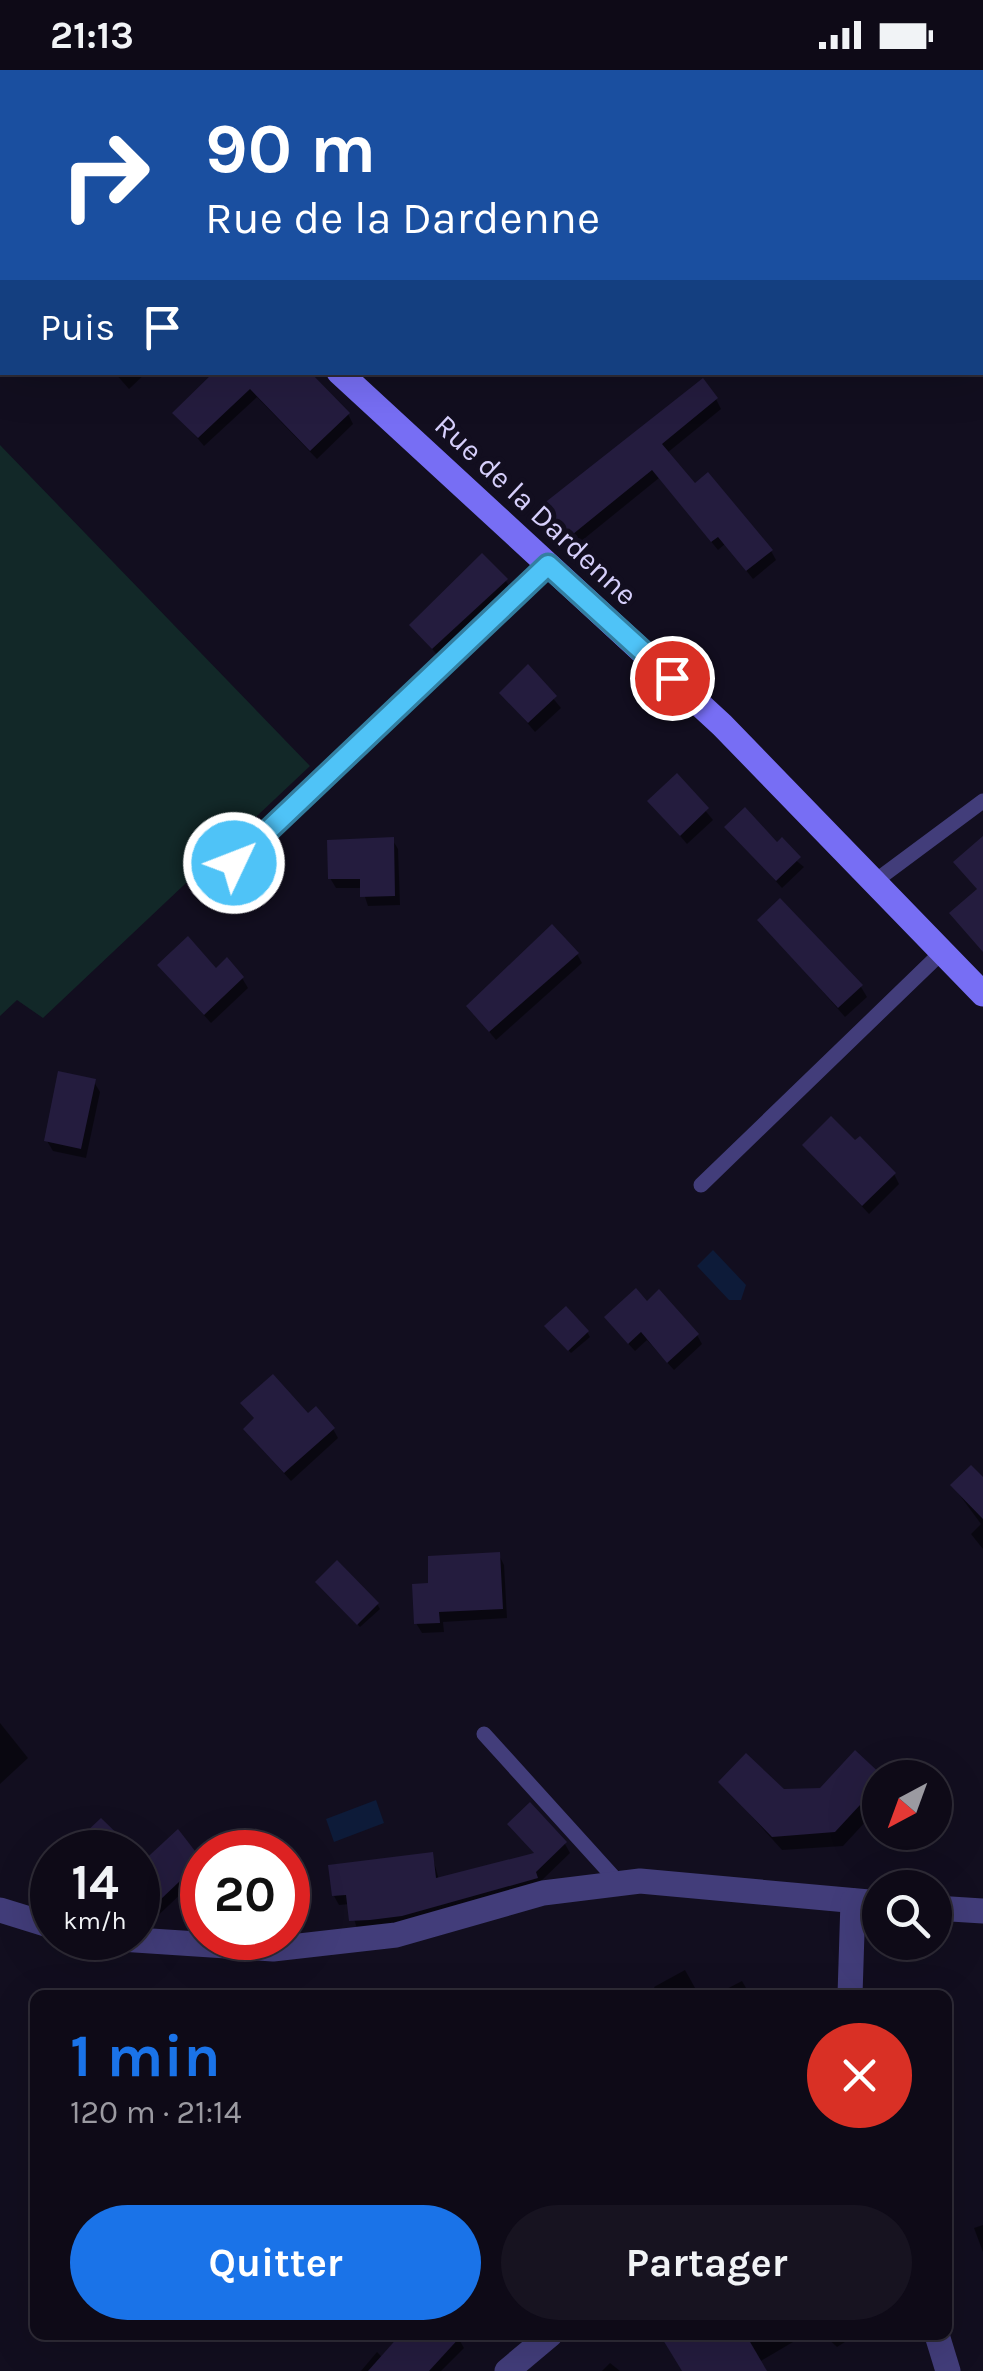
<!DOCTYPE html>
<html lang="fr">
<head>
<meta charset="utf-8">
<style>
	:root { --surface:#0e0a17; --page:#171320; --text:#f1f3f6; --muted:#9b9aa1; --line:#2e2b36; --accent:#1a73e8 }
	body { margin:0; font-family:Karla,sans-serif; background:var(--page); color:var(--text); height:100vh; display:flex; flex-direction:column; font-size:38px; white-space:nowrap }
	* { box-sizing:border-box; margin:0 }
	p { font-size:32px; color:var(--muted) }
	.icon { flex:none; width:55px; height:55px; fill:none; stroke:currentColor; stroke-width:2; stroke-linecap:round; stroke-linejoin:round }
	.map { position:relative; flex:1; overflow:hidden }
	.side { position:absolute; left:30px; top:1920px; width:922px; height:350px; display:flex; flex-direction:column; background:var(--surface); border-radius:15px; box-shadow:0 10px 40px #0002,0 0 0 2px var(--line) }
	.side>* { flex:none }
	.banner { position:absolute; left:0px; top:0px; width:985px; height:305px; box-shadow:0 10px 40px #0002,0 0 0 2px var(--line); background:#1a4fa0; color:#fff; overflow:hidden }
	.needle { width:65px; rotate:221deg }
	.tools { position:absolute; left:862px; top:1690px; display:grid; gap:20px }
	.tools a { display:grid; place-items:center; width:90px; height:90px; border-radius:50%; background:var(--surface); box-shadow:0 10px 40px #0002,0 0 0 2px var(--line); font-size:50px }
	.speed { position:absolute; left:30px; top:1760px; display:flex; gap:20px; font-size:50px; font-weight:700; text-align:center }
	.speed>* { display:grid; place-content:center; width:130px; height:130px; border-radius:50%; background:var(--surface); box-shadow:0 10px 40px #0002,0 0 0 2px var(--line); line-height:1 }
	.speed small { font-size:25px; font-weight:400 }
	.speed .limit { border:15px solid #d22; background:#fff; color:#111 }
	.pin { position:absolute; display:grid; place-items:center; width:85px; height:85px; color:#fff; margin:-42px; border:5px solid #fff; border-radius:50%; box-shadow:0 2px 10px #0007 }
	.me { position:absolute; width:110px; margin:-55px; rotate:47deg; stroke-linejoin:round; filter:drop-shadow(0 0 8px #0008) }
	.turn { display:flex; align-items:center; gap:35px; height:210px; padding:0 40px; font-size:45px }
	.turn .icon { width:130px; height:130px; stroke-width:2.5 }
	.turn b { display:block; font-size:70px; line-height:85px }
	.then { display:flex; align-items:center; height:95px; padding:0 40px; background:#0003; gap:20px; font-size:38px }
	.round { display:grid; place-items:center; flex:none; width:105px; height:105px; border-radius:52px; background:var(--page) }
	.head { display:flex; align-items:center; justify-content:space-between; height:170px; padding:0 40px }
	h1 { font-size:60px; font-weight:700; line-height:75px; color:var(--accent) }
	.button { display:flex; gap:20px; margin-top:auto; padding:20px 40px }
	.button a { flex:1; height:115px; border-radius:60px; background:var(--accent); color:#fff; font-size:40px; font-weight:700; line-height:115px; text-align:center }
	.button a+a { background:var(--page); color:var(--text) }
	.status { display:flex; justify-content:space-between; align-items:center; height:70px; padding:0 50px; background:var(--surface); direction:ltr }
	.status svg { height:28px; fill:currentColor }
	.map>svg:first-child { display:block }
</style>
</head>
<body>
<div class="status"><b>21:13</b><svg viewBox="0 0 49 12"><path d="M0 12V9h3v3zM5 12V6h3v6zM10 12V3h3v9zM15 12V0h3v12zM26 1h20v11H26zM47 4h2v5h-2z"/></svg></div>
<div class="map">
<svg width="983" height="2301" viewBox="0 0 983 2301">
	<rect width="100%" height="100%" fill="#120e1f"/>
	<polygon fill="#122828" points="0,375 310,696 43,948 17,930 0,946"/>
	<g fill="#0d1b39">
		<polygon points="713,1180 746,1215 741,1230 729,1230 697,1196"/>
		<polygon points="376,1730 384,1753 334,1772 326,1749"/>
	</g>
	<g fill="#0007">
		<polygon points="457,0 500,0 500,1 459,2"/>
		<polygon points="570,0 647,0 644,2"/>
		<polygon points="0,125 2,128 2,222 0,220"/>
		<polygon points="114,302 147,302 129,319"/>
		<polygon points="218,302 348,344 353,354 317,389 257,327 204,376 176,343"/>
		<polygon points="716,329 721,339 667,383 695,416 771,481 776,490 753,509 725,474 718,480 659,408 569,481 541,452 536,443"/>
		<polygon points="506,511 512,521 440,588 412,556"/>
		<polygon points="528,598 561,638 535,662 502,623"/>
		<polygon points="677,706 713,750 687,774 650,731"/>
		<polygon points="728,758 777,775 804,797 782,818"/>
		<polygon points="392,769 398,779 400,835 368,836 362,818 336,818 330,808"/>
		<polygon points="760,850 861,917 867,927 845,947"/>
		<polygon points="577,884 582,893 496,970 469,937"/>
		<polygon points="160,896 216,901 242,908 248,918 211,953"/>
		<polygon points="94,1012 100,1022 86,1088 53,1081 47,1071"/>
		<polygon points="805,1075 894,1104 899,1114 869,1144"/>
		<polygon points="647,1234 697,1265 702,1274 674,1300 647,1270 635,1281 612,1256"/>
		<polygon points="550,1261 587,1262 590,1267 571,1283"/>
		<polygon points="244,1334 307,1347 333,1359 338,1368 291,1411 252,1368 256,1350"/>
		<polygon points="983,1408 983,1479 971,1464 981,1454 953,1416"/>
		<polygon points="499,1485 504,1495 507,1548 443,1552 444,1562 422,1563 416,1553 430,1515"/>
		<polygon points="321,1516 377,1534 380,1539 360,1557"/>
		<polygon points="0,1653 28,1688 0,1714"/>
		<polygon points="880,1708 880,1736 843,1776 782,1780 721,1712 783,1721 821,1721"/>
		<polygon points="510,1755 565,1774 570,1783 540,1812 408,1855 357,1859 350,1834 339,1835 334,1826 432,1785 439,1810 536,1785"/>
		<polygon points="178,1762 202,1789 202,1804 150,1853 138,1848 138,1812 146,1792"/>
		<polygon points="685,1900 699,1925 658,1925 654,1917"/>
		<polygon points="742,1911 750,1925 715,1925"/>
		<polygon points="983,2155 983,2182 974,2158"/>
		<polygon points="404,2265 466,2265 460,2271 464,2278 441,2301 361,2301 377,2282 383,2288"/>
		<polygon points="663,2265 805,2265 759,2292 764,2301 685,2301"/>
		<polygon points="824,2265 856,2265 837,2277"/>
		<polygon points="610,2293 620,2301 602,2301"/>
	</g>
	<g fill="#241c3e">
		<polygon points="214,302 310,302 350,343 310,381 250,319 198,368 172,343"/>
		<polygon points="703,308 718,328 662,374 695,413 708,402 773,480 746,501 718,467 711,472 652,400 562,473 533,442"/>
		<polygon points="482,483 508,509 432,579 409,555"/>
		<polygon points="528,594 557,626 528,653 499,623"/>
		<polygon points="677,703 709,738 680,766 647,731"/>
		<polygon points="745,737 777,772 782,767 801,787 776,811 724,757"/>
		<polygon points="983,766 983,882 949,843 977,819 953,792"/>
		<polygon points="394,767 395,826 360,827 360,809 328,809 327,770"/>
		<polygon points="780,828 863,915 838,938 757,850"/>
		<polygon points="552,854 579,883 489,962 466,936"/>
		<polygon points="188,866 216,898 227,887 244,907 204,945 157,895"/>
		<polygon points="58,1001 96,1009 81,1079 44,1071"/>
		<polygon points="831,1046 855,1070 860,1066 896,1103 862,1136 802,1075"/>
		<polygon points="636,1218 647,1231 659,1219 699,1264 667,1293 641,1262 628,1274 604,1247"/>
		<polygon points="566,1236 589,1261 568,1281 544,1256"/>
		<polygon points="273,1304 308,1343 316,1336 335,1358 284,1403 243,1359 254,1348 240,1333"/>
		<polygon points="971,1395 983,1407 983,1449 950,1415"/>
		<polygon points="500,1482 503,1539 439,1542 440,1553 414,1554 412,1514 428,1513 428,1486"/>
		<polygon points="337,1490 379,1533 357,1555 315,1512"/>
		<polygon points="855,1680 885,1708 835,1762 772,1767 718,1712 746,1683 784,1719 820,1718"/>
		<polygon points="530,1732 567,1772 536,1802 538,1808 402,1846 370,1850 349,1851 346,1825 332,1826 328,1795 433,1782 436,1808 534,1783 507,1754"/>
		<polygon points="101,1748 136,1782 65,1782"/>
		<polygon points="178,1759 202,1790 138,1851 138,1796"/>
		<polygon points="400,2265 462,2265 429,2301 368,2301"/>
		<polygon points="660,2265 746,2265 767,2301 682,2301"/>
	</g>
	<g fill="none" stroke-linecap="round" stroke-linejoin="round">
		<g stroke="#423d7a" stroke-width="15">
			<polyline points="234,793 548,495"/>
			<polyline points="874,812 983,731"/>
			<polyline points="701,1115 942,882"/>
			<polyline points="484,1664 619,1813"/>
		</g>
		<g stroke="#423d7a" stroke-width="25">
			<polyline points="935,1838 983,1841"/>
			<polyline points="0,1840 52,1856"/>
			<polyline points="105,1868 273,1879 396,1865 543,1823 640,1811 880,1833"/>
			<polyline points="850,1925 853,1831"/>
			<polyline points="937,2265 948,2301"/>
			<polyline points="507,2301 550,2265"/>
		</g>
		<g stroke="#776ef4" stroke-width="25">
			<polyline points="0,29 2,31"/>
			<polyline points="339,302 722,655 983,924"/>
		</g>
	</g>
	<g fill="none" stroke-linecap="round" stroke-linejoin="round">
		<defs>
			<polyline id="route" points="234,793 548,495 672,608"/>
		</defs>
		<use href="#route" stroke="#337fa1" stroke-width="25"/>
		<use href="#route" stroke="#4fc3f7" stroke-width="18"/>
	</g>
	<g text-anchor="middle" stroke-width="10" stroke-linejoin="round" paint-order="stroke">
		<g font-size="30" fill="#d6cffb" stroke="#120e1f">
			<text transform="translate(536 440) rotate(43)" y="10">Rue de la Dardenne</text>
		</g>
	</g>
</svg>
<div class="tools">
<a><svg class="needle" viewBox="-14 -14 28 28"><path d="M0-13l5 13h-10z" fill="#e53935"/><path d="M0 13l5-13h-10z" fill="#9b9aa1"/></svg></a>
<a><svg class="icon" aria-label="search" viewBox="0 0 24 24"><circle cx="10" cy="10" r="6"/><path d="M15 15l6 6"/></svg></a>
</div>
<div class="speed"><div>14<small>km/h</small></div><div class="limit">20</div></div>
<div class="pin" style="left:672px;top:608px;background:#d93025"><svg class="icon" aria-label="arrive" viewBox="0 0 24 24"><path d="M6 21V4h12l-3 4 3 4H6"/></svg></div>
<svg class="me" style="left:234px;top:793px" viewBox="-20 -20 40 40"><circle r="17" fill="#4fc3f7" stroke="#fff" stroke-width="3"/><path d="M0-11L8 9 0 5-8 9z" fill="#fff"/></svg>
<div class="banner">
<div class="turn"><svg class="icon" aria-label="right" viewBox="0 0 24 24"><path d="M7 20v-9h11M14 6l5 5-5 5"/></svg><div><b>90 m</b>Rue de la Dardenne</div></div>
<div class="then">Puis<svg class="icon" aria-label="arrive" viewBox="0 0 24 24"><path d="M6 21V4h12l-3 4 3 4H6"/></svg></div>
</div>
<section class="side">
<div class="head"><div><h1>1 min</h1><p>120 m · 21:14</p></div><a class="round" style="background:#d93025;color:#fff"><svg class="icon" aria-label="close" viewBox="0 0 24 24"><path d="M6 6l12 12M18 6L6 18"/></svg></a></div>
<div class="button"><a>Quitter</a><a>Partager</a></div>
</section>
</div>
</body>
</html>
